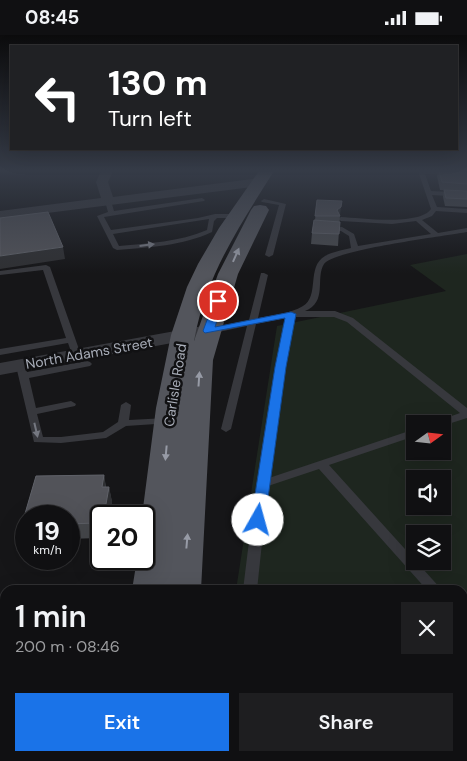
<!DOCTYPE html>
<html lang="en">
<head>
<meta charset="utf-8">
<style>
	:root { --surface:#101012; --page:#1e1e20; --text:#f1f3f6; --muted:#9c9d9f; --line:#303032; --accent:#1a73e8 }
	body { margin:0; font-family:"DM Sans",sans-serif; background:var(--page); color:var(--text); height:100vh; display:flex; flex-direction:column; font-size:19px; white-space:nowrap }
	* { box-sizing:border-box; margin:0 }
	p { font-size:16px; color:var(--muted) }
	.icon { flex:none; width:28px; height:28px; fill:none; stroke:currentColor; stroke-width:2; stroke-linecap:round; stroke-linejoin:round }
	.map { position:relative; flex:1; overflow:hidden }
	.sheet { position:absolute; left:0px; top:550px; width:468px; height:176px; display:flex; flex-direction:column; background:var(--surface); border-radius:15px 15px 0 0; box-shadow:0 5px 20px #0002,0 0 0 1px var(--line) }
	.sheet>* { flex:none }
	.guide { position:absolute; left:10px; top:10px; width:448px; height:105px; border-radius:0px; box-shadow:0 5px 20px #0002,0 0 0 1px var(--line); background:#202124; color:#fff; overflow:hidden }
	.needle { width:32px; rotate:75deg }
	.buttons { position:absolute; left:406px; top:380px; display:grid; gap:10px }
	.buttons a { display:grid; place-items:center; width:45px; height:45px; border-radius:0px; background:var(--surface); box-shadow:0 5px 20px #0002,0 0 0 1px var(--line); font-size:25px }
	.speed { position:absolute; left:15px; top:470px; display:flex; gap:10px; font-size:25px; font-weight:700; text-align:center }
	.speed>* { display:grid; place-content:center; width:65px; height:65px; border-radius:50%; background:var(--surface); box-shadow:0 5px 20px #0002,0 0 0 1px var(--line); line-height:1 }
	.speed small { font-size:12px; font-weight:400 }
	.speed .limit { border:2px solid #111; border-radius:8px; background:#fff; color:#111 }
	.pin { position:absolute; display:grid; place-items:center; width:42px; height:42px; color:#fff; margin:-21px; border:2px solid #fff; border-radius:50%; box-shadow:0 1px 5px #0007 }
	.me { position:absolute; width:55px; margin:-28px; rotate:7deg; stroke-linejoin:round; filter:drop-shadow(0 0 4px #0008) }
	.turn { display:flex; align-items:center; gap:18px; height:105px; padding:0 15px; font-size:22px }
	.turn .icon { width:65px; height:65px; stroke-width:2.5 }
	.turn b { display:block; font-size:35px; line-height:42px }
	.round { display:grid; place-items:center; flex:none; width:52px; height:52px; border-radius:0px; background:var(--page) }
	.summary { display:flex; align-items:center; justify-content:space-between; height:85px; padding:0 15px }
	h1 { font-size:30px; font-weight:600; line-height:38px }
	.cta { display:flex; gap:10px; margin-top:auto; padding:10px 15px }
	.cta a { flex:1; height:58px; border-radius:0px; background:var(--accent); color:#fff; font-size:20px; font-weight:600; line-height:58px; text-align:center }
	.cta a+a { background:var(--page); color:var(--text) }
	.status { display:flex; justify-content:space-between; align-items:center; height:35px; padding:0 25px; background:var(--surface); direction:ltr }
	.status svg { height:14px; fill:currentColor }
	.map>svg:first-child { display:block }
</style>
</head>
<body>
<div class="status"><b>08:45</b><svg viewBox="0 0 49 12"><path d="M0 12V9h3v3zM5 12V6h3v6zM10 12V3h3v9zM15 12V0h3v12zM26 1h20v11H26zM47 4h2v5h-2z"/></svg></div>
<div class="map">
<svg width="467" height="726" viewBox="0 0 467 726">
	<rect width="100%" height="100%" fill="#161618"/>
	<path fill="#1e261f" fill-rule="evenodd" d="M 467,219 L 467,726 L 210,726 L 210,721 L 462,721 L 462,555 L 236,555 L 277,291 L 446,256 L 410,230 ZM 415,389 L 442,389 L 442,416 L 415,416 ZM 415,444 L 442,444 L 442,471 L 415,471 ZM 415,499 L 442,499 L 442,526 L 415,526 Z"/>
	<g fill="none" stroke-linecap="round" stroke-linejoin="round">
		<g fill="#37383d" fill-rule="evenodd">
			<path d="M 418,136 L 467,137 L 467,141 L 425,139 L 431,156 L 467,158 L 467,162 L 432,160 L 437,172 L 467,174 L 467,178 L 436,176 L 432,181 L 422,185 L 438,198 L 467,193 L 467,197 C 445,201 333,215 324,229 C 315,243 328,267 305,276 L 335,276 L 353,283 L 467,373 L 467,383 L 442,391 L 442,389 L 434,389 L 435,387 L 460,378 L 347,287 L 334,282 L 295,282 L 285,332 L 269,443 L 415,394 L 415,401 L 329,430 L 442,555 L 427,555 L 319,434 L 268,451 L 257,555 L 243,555 C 254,464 266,373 286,283 L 256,289 L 231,394 L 226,397 L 221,394 L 247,291 L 209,299 L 205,296 L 209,293 L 249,285 L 261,238 L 264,238 L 268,240 L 258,283 C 272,280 290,279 303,271 C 320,261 306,232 325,221 C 332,217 343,215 351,213 L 349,201 L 341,196 L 324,195 L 324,193 L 342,192 L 354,199 L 358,211 L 431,199 L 416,186 L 392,189 L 341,186 L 338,184 L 341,182 C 361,183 419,191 431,174 Z"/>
			<path d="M 202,163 L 205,165 L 204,166 L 104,182 L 111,195 L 198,183 L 215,179 L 237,179 L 240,181 L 237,183 L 217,183 L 214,186 L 212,197 C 182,211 150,212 117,215 L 113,213 L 97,181 L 108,177 L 105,166 L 108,164 L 111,166 L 114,176 ZM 209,184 L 207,195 C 179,207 149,208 119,211 L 113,199 Z"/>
			<polygon points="264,164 286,169 273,220 269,222 265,220 279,170 262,167 261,166"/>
			<polygon points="46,230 50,232 81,320 79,322 73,322 68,308 0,320 0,314 66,303 43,235 0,240 0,236"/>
			<polygon points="87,326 90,327 92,329 90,331 29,343 36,373 71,366 76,369 75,371 37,379 43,402 61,402 103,397 118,387 121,370 126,367 131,370 129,385 167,383 172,386 171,388 126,391 106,403 61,408 34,407 16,331 21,328 24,329 27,337"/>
			<polygon points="462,579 467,581 467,596 462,594"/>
			<rect x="222" y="721" width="16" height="5"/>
		</g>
		<g fill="#37383d" fill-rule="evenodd">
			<polygon points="101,136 113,136 108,147 113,162 260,143 266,147 260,151 0,184 0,176 101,163 96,147"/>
			<polygon points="208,290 215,292 217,296 215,300 0,340 0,328"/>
		</g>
		<g fill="#53555c" fill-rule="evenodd">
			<path d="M 259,136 L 274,136 C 239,192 206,240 194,306 L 218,239 L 251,175 L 254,171 L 260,170 L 266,171 L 269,175 L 238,239 L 213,325 L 201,555 L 132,555 L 137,524 L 144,524 L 142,481 L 156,373 L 171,300 L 187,252 L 198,229 L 219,193 Z"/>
			<polygon points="5,705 5,721 44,721 42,726 0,726 0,708"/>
			<polygon points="105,721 188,721 187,726 104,726"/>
		</g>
	</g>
	<g fill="#47494d">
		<polygon points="438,136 467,136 467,156 440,155 437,141"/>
		<polygon points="444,155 467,156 467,172 445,171 443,162"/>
		<polygon points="317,165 340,180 338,211 311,209 312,198 315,185"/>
		<polygon points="104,440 106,452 109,452 112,467 109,481 101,481 98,503 69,504 69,481 26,481 26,505 25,505 22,489 36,441"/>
		<rect x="0" y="594" width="5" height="54"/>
	</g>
	<g fill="#2f3033">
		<polygon points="341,172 340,180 339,181 337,175"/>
		<polygon points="63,212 65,224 0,234 0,221"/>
		<polygon points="104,440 106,455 102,452"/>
		<polygon points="109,452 112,467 109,481 108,481 106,469"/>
		<polygon points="98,470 101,485 98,503 95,488"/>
	</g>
	<g fill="#525359" stroke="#5f6168">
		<polygon points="439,136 467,136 467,149 442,147"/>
		<polygon points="444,155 467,156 467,164 446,163"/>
		<polygon points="317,165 342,166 341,172 337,175 340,181 315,181"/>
		<polygon points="48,177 63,212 0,221 0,183"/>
		<polygon points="314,185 340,187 339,199 312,198"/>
		<polygon points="104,440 102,452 109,452 106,469 98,470 95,488 69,489 69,481 26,481 26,489 22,489 36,441"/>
		<rect x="0" y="594" width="5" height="38"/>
	</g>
	<defs><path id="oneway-solid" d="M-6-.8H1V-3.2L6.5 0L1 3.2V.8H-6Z" transform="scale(1.25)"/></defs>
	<g fill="#757881">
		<use href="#oneway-solid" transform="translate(147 210) rotate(-7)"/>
		<use href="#oneway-solid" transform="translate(36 395) rotate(77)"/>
	</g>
	<g fill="#979ba6">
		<use href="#oneway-solid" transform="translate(236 220) rotate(-66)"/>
		<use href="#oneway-solid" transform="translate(199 344) rotate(-86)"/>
		<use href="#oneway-solid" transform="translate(166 418) rotate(95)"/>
		<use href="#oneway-solid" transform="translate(187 506) rotate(-85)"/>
	</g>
	<linearGradient id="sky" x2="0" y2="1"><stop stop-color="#0c0c0d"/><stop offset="0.57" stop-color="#363c48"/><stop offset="1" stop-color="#363c48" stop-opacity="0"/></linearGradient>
	<rect width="467" height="238" fill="url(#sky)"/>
	<polygon fill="#1a73e8" stroke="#114b97" points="218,263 223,266 215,292 291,277 296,279 286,332 265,485 263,488 253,488 251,485 275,332 285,283 205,298 203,296 214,266"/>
	<g text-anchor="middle" stroke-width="5" stroke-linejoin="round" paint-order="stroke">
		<g font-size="14" fill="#a8adb8" stroke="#111113">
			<text transform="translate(89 318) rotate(-10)" y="5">North Adams Street</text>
			<text transform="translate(175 350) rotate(-81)" y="5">Carlisle Road</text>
		</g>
	</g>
</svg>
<div class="buttons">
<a><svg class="needle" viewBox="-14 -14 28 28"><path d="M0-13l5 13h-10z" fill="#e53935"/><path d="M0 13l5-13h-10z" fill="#9c9d9f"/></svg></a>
<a><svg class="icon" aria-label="sound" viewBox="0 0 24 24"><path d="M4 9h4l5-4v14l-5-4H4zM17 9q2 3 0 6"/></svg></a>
<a><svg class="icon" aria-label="layers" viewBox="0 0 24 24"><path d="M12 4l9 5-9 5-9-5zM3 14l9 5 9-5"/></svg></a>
</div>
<div class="speed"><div>19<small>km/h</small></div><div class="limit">20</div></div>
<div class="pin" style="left:218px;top:266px;background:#d93025"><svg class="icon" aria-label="arrive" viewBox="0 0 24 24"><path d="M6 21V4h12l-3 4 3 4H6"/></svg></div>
<svg class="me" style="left:258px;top:485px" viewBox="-20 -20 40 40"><circle r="19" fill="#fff"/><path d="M0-13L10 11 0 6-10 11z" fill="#1a73e8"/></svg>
<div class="guide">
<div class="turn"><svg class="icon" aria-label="left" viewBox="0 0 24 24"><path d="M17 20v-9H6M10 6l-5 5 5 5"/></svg><div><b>130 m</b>Turn left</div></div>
</div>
<section class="sheet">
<div class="summary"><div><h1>1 min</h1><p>200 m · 08:46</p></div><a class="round"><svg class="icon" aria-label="close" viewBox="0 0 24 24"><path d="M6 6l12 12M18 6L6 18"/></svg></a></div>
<div class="cta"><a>Exit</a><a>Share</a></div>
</section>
</div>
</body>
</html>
